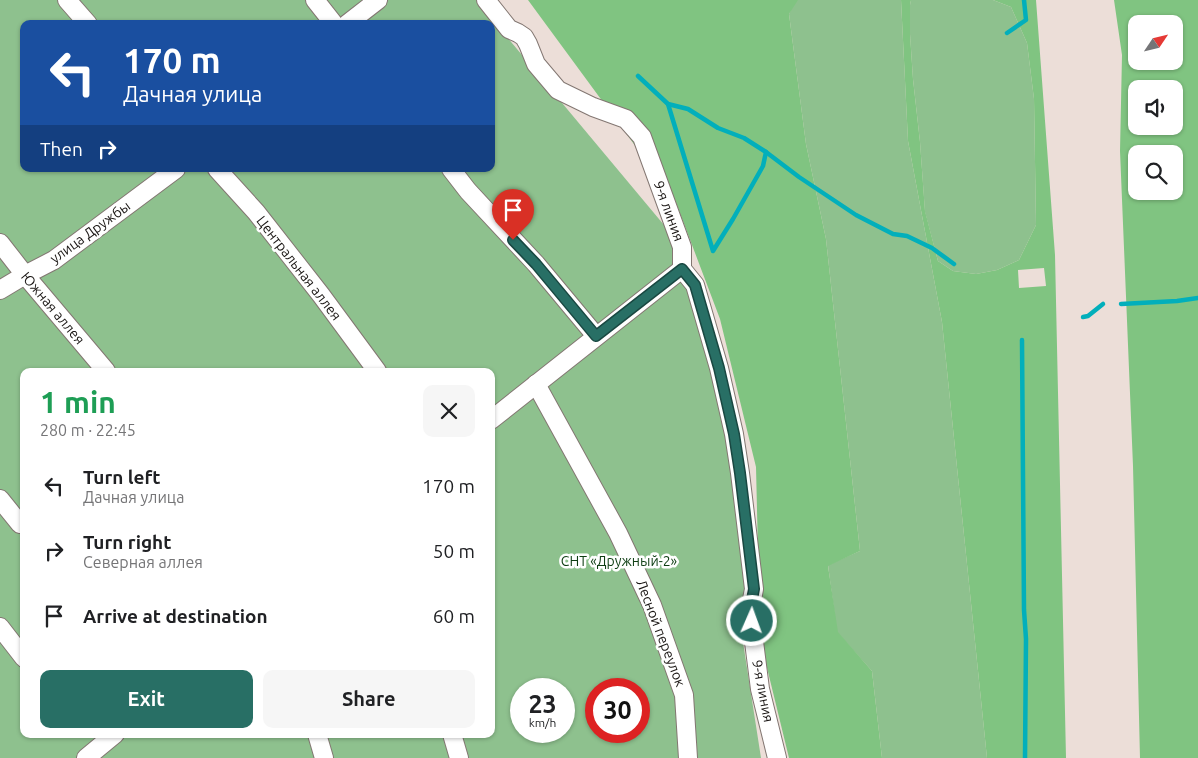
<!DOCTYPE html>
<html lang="en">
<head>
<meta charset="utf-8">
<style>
	:root { --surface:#fff; --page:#f6f6f6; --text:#202124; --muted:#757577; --accent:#286f65 }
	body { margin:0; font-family:Ubuntu,sans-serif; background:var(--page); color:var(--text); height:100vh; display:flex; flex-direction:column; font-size:19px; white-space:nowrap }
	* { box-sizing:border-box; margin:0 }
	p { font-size:16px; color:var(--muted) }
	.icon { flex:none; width:28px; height:28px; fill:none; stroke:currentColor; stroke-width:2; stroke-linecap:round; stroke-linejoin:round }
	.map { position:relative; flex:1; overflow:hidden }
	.panel { position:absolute; left:20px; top:368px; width:475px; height:370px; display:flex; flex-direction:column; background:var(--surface); border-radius:10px; box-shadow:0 1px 4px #0004 }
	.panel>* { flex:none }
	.banner { position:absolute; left:20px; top:20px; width:475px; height:152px; border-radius:10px; box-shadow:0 1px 4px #0004; background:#1a4fa0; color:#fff; overflow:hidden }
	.needle { width:32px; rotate:55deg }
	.tools { position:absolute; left:1128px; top:15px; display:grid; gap:10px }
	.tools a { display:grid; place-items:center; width:55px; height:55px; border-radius:10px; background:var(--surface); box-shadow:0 1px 4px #0004; font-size:25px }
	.speed { position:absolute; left:510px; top:678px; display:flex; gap:10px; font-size:25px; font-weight:700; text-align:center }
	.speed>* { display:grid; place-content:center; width:65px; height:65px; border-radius:50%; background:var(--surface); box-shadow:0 1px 4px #0004; line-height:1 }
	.speed small { font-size:12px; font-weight:400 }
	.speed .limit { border:8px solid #d22; background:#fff; color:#111 }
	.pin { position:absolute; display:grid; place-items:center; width:42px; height:42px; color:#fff; margin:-51px -21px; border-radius:50% 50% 50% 0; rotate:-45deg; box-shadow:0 0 5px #0007 }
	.pin .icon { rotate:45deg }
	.me { position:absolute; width:55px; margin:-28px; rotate:2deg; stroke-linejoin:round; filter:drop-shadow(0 0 4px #0008) }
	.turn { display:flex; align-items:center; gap:18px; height:105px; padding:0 20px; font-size:22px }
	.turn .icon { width:65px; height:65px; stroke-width:2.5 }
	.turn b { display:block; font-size:35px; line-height:42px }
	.then { display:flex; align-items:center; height:48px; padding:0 20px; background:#0003; gap:10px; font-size:19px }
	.round { display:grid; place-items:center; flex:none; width:52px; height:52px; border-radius:10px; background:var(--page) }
	.summary { display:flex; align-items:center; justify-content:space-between; height:85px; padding:0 20px }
	h1 { font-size:30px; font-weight:600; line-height:38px; color:#1e9e55 }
	.cta { display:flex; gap:10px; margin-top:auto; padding:10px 20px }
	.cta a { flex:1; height:58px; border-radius:10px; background:var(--accent); color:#fff; font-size:20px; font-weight:600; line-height:58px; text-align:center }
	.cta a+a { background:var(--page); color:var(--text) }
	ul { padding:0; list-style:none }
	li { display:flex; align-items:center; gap:15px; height:65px; padding:0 20px }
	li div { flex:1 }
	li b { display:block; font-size:19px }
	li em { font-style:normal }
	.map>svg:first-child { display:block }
</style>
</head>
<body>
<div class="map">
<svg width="1198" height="758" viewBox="0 0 1198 758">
	<rect width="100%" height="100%" fill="#ecded8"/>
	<g fill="#8ec18e" fill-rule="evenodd">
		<path d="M 0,0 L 476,0 L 669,231 L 682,269 L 722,408 L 751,586 L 740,623 L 761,758 L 459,758 L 452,734 L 491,734 L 491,371 L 24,371 L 24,734 L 445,734 L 452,758 L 0,758 ZM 24,24 L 491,24 L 491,169 L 24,169 ZM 521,689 L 564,689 L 564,731 L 521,731 ZM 596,689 L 639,689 L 639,731 L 596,731 Z"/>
		<polygon points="795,0 901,0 908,141 942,322 987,758 882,758 872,671 837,632 828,565 860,551 826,239 806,144 789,14"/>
		<polygon points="911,0 993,0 1011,7 1027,43 1034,99 1036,225 1019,260 997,270 976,274 953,271 938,261 925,212 920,142 913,79 910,34 910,5"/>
	</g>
	<g fill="#80c481" fill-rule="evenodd">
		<polygon points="528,0 798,0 789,14 806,144 826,239 860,551 828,566 838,632 872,671 882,758 789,758 760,639 756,467 720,319 675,200"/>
		<path d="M 901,0 L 911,0 L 910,5 L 910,34 L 913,79 L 920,142 L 925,211 L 938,261 L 953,271 L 976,274 L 997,270 L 1019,260 L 1036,225 L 1034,99 L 1027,43 L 1011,7 L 993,0 L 1036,0 L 1055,255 L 1066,758 L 987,758 L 942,322 L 908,141 ZM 1044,268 L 1046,286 L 1019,288 L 1018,270 Z"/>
		<path d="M 1114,0 L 1198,0 L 1198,758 L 1140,758 L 1133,466 L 1120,151 L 1122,55 ZM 1136,24 L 1174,24 L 1174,61 L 1136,61 ZM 1136,89 L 1174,89 L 1174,126 L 1136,126 ZM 1136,154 L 1174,154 L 1174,191 L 1136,191 Z"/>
	</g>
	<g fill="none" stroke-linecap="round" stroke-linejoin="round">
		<g stroke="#02afbb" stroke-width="4.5">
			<polyline points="1007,33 1026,20 1024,0"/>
			<polyline points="638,76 668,104 688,109 718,128 744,138 766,152 799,177 856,215 893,234 907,236 932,248 954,264"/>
			<polyline points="668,104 713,251 733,219 763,166 766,152"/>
			<polyline points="1121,304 1177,301 1198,298"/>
			<polyline points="1083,317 1088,316 1103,304"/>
			<polyline points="1022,340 1024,610 1026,639 1025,758"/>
		</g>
		<defs>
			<g id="minor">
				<polyline points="67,0 88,24"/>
				<polyline points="315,0 334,24"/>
				<polyline points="486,0 509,29 518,33 524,37 528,44 536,64 558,90 593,107 626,119 642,137 682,247 682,269 695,285 719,368 734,434 740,473 754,589 750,610 760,689 777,758"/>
				<polyline points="347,24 378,0"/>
				<polyline points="217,169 256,212 321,295 377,371"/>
				<polyline points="451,169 468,191 536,264 596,336"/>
				<polyline points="0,243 25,275 106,371"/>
				<polyline points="0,290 25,275 54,260 176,169"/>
				<polyline points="536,384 618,533 652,605 684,695 688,758"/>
				<polyline points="491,420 682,269"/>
				<polyline points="0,499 20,524"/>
				<polyline points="0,627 24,658"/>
				<polyline points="317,734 324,758"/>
				<polyline points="452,734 459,758"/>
				<polyline points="86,758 115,734"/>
			</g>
		</defs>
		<use href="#minor" stroke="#837772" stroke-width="20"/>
		<use href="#minor" stroke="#fff" stroke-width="18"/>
	</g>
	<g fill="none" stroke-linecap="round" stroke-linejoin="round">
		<defs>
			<polyline id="route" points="513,240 536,264 596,336 682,269 695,285 719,368 734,434 740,473 754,589 750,610 752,621"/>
		</defs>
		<use href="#route" stroke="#1a4842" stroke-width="12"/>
		<use href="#route" stroke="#286f65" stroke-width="9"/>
	</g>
	<g text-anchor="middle" stroke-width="5" stroke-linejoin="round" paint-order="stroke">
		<g font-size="14" fill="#191513" stroke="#fff">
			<text transform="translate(669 211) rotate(70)" y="5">9-я линия</text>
			<text transform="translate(90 232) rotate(-36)" y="5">улица Дружбы</text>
			<text transform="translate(299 268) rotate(52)" y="5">Центральная аллея</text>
			<text transform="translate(53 308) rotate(50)" y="5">Южная аллея</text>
			<text transform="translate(661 633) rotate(69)" y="5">Лесной переулок</text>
			<text transform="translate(763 691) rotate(79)" y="5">9-я линия</text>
		</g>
		<g font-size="14" fill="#0e3e13" stroke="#fff">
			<text x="619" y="566">СНТ «Дружный-2»</text>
		</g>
	</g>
</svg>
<div class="tools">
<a><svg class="needle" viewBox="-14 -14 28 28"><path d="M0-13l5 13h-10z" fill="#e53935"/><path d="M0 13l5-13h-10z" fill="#757577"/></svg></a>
<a><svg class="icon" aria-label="sound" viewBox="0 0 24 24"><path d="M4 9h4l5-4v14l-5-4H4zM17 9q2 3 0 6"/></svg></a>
<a><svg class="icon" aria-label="search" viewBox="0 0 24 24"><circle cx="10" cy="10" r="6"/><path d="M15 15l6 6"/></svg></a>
</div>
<div class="speed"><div>23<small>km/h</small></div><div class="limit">30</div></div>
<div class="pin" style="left:513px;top:240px;background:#d93025"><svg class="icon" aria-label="arrive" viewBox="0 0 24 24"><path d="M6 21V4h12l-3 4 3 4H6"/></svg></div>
<svg class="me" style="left:752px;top:621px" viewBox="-20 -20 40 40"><circle r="17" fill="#286f65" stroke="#fff" stroke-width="3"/><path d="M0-11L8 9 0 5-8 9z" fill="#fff"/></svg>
<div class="banner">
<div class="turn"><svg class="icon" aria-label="left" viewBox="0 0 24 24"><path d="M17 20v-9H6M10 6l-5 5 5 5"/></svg><div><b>170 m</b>Дачная улица</div></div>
<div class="then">Then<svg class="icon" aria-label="right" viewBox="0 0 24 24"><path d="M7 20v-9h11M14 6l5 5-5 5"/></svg></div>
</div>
<section class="panel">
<div class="summary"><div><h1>1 min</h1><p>280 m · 22:45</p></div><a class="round"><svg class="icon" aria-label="close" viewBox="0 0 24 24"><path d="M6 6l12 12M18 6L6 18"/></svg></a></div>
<ul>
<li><svg class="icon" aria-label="left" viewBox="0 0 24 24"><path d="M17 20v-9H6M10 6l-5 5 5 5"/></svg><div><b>Turn left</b><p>Дачная улица</p></div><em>170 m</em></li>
<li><svg class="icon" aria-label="right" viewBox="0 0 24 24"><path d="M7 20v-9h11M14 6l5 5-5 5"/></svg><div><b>Turn right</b><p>Северная аллея</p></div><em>50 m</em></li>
<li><svg class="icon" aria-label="arrive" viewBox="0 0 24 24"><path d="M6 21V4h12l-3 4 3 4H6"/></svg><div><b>Arrive at destination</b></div><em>60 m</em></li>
</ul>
<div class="cta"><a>Exit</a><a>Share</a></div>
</section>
</div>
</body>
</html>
